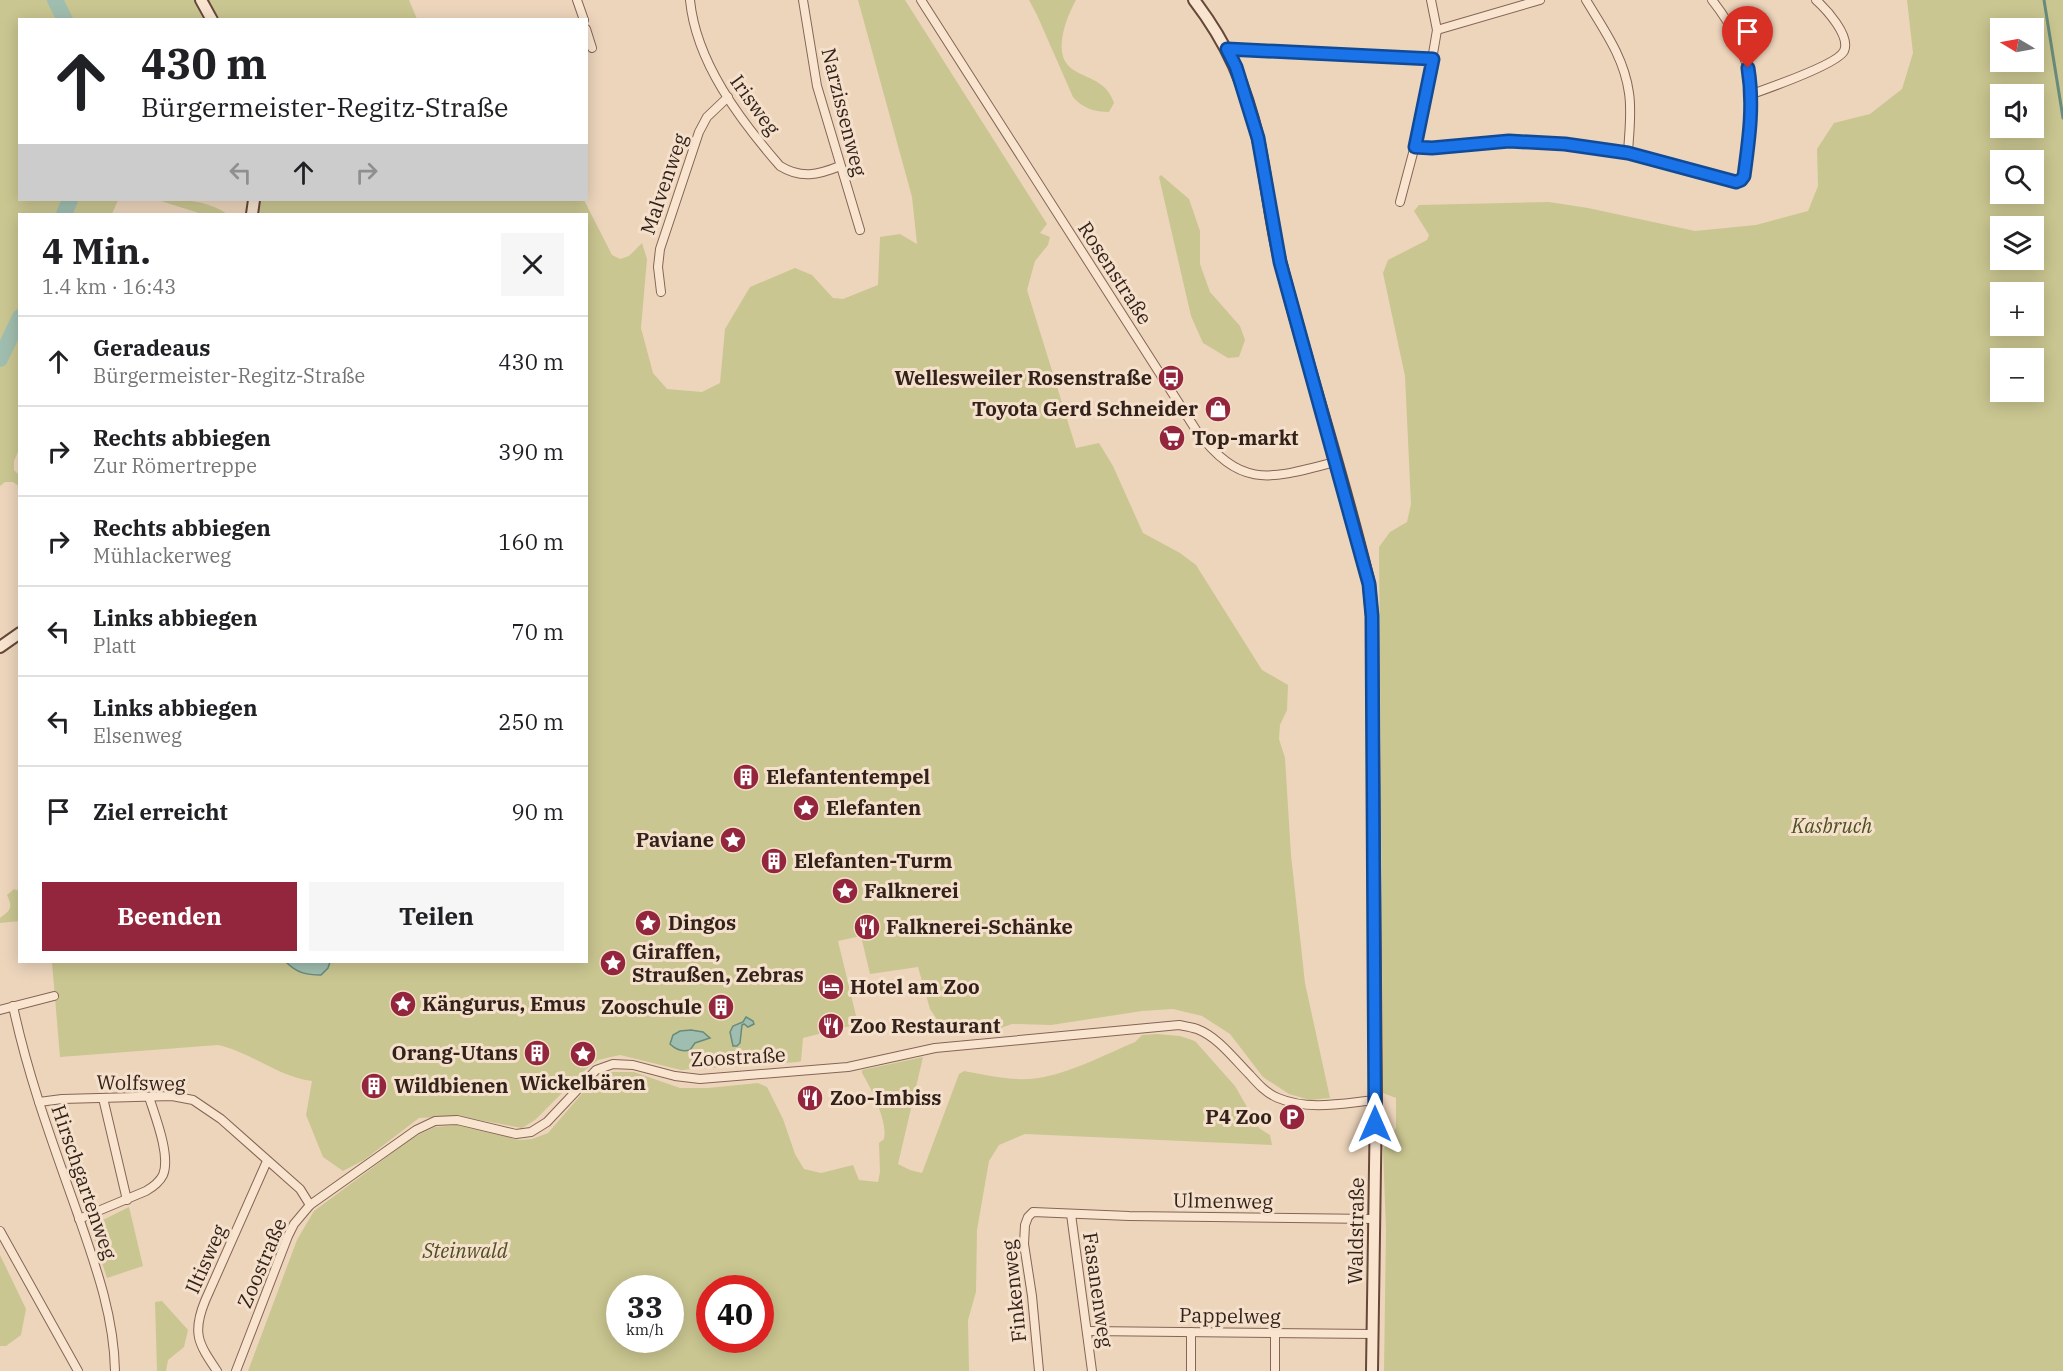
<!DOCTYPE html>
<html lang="de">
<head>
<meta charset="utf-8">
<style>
	:root { --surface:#fff; --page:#f6f6f6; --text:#202124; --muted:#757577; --line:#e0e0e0; --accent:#93263d }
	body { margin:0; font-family:"IBM Plex Serif",serif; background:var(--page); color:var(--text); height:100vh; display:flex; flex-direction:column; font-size:22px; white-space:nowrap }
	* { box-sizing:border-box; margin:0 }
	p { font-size:20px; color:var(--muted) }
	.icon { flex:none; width:33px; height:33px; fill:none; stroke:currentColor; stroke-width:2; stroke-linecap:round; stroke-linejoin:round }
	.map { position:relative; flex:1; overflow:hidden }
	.panel { position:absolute; left:18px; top:213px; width:570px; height:750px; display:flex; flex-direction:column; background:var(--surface); border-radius:0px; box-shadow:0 3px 15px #0003 }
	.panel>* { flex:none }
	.banner { position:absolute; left:18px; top:18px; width:570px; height:183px; border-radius:0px; box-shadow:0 3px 15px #0003; background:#fff; color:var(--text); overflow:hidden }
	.needle { width:39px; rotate:280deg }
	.fabs { position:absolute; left:1990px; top:18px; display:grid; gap:12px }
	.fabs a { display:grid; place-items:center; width:54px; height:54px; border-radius:0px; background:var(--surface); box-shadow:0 3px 15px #0003; font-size:30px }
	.speed { position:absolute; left:606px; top:1275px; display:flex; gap:12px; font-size:30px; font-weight:700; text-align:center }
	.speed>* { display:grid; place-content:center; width:78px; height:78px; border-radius:50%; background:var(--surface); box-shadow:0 3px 15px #0003; line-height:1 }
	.speed small { font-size:15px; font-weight:400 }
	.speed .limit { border:9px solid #d22; background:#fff; color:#111 }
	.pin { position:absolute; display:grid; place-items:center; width:51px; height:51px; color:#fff; margin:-62px -26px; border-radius:50% 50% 50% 0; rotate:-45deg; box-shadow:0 0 6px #0007 }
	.pin .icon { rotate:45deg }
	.me { position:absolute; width:66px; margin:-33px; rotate:0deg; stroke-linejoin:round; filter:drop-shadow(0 0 4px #0008) }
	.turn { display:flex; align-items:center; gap:21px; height:126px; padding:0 24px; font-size:27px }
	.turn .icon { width:78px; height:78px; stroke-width:2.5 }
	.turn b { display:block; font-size:42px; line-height:51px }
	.lanes { display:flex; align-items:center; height:57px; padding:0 24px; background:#0003; justify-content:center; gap:30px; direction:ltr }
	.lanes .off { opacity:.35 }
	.round { display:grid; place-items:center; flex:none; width:63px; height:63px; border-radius:0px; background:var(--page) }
	.headline { display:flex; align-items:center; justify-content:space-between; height:102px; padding:0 24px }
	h1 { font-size:36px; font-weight:700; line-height:45px }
	.button { display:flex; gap:12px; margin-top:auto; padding:12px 24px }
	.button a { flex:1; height:69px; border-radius:0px; background:var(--accent); color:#fff; font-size:24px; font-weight:700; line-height:69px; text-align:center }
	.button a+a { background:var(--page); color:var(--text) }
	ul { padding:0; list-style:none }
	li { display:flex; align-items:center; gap:18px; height:90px; padding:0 24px; border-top:2px solid var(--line) }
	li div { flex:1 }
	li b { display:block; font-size:22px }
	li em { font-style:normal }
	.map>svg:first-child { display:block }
</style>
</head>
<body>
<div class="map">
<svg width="2063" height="1371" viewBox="0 0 2063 1371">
	<rect width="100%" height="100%" fill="#edd5bc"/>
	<g fill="#cac691" fill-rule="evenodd">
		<polygon points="0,0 409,0 417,19 219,20 215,12 201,20 20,20 20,200 118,200 112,214 20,214 20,447 14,461 14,470 19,475 19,486 13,482 5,482 0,486"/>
		<path d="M 858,0 L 905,0 L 1047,224 L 1040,233 L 1050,237 L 1048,245 L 1035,261 L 1027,290 L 1076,448 L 1099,443 L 1113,466 L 1143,533 L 1180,553 L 1196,565 L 1262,670 L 1288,685 L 1287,710 L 1280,725 L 1279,739 L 1285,758 L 1291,855 L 1305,983 L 1330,1098 L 1310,1100 L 1289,1094 L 1263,1077 L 1230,1034 L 1202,1016 L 1173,1009 L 1142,1011 L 1051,1025 L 1012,1024 L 989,1032 L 938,1021 L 930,1009 L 918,967 L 870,974 L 861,936 L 838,941 L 858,1024 L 803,1038 L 801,1061 L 798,1062 L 681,1070 L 620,1055 L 598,1060 L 584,1071 L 535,1120 L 522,1128 L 457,1116 L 419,1118 L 364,1160 L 343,1171 L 323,1157 L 306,1115 L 312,1081 C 278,1077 251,1052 218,1045 L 60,1057 L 52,962 L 586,962 L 586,214 L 256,214 L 259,200 L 584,200 L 612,255 L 620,259 L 629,256 L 642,243 L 647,259 L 641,328 L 653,373 L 667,389 L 702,392 L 720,383 L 725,329 L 750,287 L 795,268 L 812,275 L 833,298 L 843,299 L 878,285 L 880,237 L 900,234 L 917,244 L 912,197 Z"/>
		<path d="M 1029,0 L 1076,0 C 1069,13 1064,25 1062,40 C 1057,84 1103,67 1114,103 L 1109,112 C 1095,112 1082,108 1073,97 L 1037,15 Z"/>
		<path d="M 1907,0 L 2063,0 L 2063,1371 L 1384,1371 L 1386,1230 L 1383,1150 L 1396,1128 L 1396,1098 L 1383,1093 L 1379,547 L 1390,532 L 1407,522 L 1411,504 L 1405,376 L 1383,273 L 1388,260 L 1427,240 L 1429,235 L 1414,211 L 1419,205 L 1549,202 L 1588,208 L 1695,231 L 1756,225 L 1808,211 L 1818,186 L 1817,149 L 1834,123 L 1870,114 L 1902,89 L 1913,53 ZM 2034,28 L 2034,62 L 2001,62 L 2001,28 ZM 2001,94 L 2034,94 L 2034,128 L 2001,128 ZM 2001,160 L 2034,160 L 2034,194 L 2001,194 ZM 2001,226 L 2034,226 L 2034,260 L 2001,260 ZM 2001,292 L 2034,292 L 2034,326 L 2001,326 ZM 2001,358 L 2034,358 L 2034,392 L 2001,392 Z"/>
		<polygon points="1161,175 1189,199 1200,231 1200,264 1210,292 1240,326 1245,340 1239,357 1228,358 1203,343 1191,316 1159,177"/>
		<path d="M 158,200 C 181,199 208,200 227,214 L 202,214 Z"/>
		<path d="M 14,889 L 19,891 L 19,921 L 0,923 L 0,918 C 11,910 13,908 7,895 Z"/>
		<path d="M 1157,1034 L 1180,1036 L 1195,1041 L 1235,1086 L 1259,1128 L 1270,1135 L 1272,1145 L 1025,1134 L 999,1145 L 989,1161 L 977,1230 L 976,1292 L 968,1320 L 969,1371 L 248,1371 L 297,1240 L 314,1211 L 414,1137 L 435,1127 L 457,1125 L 519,1140 L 532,1139 L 548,1133 L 586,1089 L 606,1072 L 634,1072 L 680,1088 L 708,1088 L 758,1083 L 767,1087 L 783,1119 L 795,1154 L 804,1169 L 821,1173 L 853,1165 L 859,1180 L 878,1182 L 880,1172 L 879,1143 L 884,1139 C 888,1122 871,1088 862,1073 L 862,1070 L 923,1057 L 898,1164 L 910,1170 L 922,1173 L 959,1074 L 964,1071 C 988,1075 1014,1082 1038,1078 C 1071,1073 1104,1055 1135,1042 L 1142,1035 ZM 620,1288 L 670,1288 L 670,1340 L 620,1340 ZM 710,1288 L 760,1288 L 760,1340 L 710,1340 Z"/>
		<polygon points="129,1207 143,1266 107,1278 93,1235 97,1223"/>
		<polygon points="0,1255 26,1309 21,1335 6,1346 0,1346"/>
		<polygon points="162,1301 188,1330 184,1347 168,1360 166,1371 157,1371 155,1302"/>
	</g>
	<g fill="#a0beaf" stroke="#688b7b" stroke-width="1.5">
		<path d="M 286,962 L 330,962 L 328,968 L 321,975 C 306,975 297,973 286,962 Z"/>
		<polygon points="746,1017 753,1021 754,1024 748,1027 744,1024 742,1025 740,1043 737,1046 733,1046 730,1032 733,1026 743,1022"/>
		<path d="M 691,1030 L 703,1032 L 710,1038 L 695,1043 L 690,1050 C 682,1052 676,1050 670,1044 L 673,1035 L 680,1031 Z"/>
	</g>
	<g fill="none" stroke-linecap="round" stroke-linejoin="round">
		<polyline stroke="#688b7b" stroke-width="3" points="2044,0 2063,118"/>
		<g stroke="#a0beaf" stroke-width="16">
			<polyline points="55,0 65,20"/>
			<polyline points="64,214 70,200"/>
			<polyline points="0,359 20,317"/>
		</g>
		<defs>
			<g id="street">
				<polyline points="577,0 584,20"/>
				<path d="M 690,0 C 696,62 740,120 780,166 C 801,179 818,175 840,166"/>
				<polyline points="803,0 817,86 860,230"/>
				<path d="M 921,0 L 1196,430 C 1242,490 1269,479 1335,462"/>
				<path d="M 1586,0 C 1604,30 1624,57 1629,93 C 1632,113 1629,133 1628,153"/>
				<polyline points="586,29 592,48"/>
				<polyline points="1437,30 1540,0"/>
				<polyline points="1228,49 1433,59"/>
				<path d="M 1752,94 C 1769,88 1838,64 1844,51 C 1851,36 1826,9 1816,0"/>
				<path d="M 1415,147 C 1442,151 1470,142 1497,141 C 1540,140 1583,144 1625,153 C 1650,158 1721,185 1741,180 L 1744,176 C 1754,103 1761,62 1712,0"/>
				<polyline points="1400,202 1421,123 1435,42 1437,30 1431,0"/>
				<polyline points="661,292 658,267 660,249 699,132 707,117 728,97"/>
				<path d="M 13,1006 C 28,1077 53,1144 77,1212 C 95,1264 114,1315 115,1371"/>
				<polyline points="0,1010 54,996"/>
				<polyline points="103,1098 127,1200"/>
				<polyline points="39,1102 62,1099 172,1096 193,1100 221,1119 300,1189 310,1205"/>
				<polyline points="1071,1214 1092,1371"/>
				<path d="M 79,1219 L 146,1191 C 153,1187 159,1183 163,1175 C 171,1156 155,1116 149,1097"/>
				<polyline points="0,1231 78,1371"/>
				<polyline points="1088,1331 1373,1334"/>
				<path d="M 217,1371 C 198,1343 192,1333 205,1301 L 267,1161"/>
				<path d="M 236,1371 L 288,1236 L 294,1224 L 310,1205 L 416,1130 L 435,1121 L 457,1120 L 516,1134 L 531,1132 L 547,1122 L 596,1070 L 613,1064 L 633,1065 L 675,1076 L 700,1079 L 848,1067 L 935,1048 L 1179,1025 C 1184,1026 1191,1027 1197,1029 C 1218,1037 1234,1059 1250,1075 C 1258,1084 1266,1093 1278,1098 C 1309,1111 1344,1103 1376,1100"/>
				<polyline points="1039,1371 1032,1296 1024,1244 1025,1225 1028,1217 1033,1212 1129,1216 1374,1219"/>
				<polyline points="1191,1371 1191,1332"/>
				<polyline points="1275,1371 1275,1333"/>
			</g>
			<g id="secondary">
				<polyline points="201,0 212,20"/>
				<path d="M 1194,0 C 1227,43 1246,86 1258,139 C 1267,180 1270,223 1281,264 C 1308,371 1344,477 1369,584 L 1372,616 L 1376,1100 L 1372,1371"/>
				<polyline points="252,214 254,200"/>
				<polyline points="0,647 20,633"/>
			</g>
		</defs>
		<use href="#street" stroke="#846556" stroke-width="10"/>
		<use href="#secondary" stroke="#664739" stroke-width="14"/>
		<use href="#street" stroke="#f8e4cf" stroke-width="8"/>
		<use href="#secondary" stroke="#f8e4cf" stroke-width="10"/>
	</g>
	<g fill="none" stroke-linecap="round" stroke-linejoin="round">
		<defs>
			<path id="route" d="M 1375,1124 L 1372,616 L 1369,584 L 1280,262 L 1258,138 L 1236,67 L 1227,49 L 1433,59 L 1415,147 L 1432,148 L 1509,141 L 1565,144 L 1628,153 L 1736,182 L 1741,180 L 1744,176 C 1749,139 1754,105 1748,68"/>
		</defs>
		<use href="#route" stroke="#114b97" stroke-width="15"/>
		<use href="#route" stroke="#1a73e8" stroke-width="10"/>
	</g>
	<defs>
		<symbol id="bus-disc" viewBox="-11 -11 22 22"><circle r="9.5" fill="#93263d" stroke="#f5e0cb"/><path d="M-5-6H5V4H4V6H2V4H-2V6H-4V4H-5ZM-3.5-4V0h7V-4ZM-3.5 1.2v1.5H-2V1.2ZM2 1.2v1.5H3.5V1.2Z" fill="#fff"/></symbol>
		<symbol id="shop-disc" viewBox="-11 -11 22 22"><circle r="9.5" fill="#93263d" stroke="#f5e0cb"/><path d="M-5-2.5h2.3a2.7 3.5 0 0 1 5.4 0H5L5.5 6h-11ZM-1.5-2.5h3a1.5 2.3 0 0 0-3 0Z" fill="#fff"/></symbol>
		<symbol id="supermarket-disc" viewBox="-11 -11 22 22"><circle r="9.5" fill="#93263d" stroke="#f5e0cb"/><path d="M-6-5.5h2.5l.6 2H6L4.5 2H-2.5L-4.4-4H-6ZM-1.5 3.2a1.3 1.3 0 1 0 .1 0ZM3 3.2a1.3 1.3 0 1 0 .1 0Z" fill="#fff"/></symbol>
		<symbol id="building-disc" viewBox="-11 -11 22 22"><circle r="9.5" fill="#93263d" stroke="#f5e0cb"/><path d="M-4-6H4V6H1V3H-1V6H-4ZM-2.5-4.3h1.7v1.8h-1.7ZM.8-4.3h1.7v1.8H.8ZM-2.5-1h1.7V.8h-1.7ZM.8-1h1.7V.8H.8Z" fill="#fff"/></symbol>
		<symbol id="sight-disc" viewBox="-11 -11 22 22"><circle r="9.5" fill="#93263d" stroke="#f5e0cb"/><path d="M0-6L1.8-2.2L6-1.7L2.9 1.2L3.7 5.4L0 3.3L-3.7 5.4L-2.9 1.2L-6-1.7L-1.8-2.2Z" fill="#fff"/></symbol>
		<symbol id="restaurant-disc" viewBox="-11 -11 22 22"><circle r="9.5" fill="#93263d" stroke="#f5e0cb"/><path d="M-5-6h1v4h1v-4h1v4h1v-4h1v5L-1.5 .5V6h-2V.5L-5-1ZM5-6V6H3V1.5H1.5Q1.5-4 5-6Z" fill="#fff"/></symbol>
		<symbol id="hotel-disc" viewBox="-11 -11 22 22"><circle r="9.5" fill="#93263d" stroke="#f5e0cb"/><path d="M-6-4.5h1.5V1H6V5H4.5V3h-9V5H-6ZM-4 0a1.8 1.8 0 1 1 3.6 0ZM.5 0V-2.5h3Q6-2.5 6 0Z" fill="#fff"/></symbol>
		<symbol id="parking-disc" viewBox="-11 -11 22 22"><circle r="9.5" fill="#93263d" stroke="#f5e0cb"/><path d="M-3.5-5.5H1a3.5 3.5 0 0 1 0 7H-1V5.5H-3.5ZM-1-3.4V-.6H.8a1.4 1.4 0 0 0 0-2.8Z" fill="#fff"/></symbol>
	</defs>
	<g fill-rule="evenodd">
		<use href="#bus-disc" x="1156" y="363" width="30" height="30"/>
		<use href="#shop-disc" x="1203" y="394" width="30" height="30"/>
		<use href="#supermarket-disc" x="1157" y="423" width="30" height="30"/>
		<use href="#building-disc" x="731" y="762" width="30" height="30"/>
		<use href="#sight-disc" x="791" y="793" width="30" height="30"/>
		<use href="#sight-disc" x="718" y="825" width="30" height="30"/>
		<use href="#building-disc" x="759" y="846" width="30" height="30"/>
		<use href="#sight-disc" x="830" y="876" width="30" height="30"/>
		<use href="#sight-disc" x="633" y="908" width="30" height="30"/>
		<use href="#restaurant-disc" x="852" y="912" width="30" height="30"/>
		<use href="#sight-disc" x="598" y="948" width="30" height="30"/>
		<use href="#hotel-disc" x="816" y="972" width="30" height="30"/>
		<use href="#sight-disc" x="388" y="989" width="30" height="30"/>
		<use href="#building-disc" x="706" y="992" width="30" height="30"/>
		<use href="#restaurant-disc" x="816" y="1011" width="30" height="30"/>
		<use href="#building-disc" x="522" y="1038" width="30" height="30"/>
		<use href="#sight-disc" x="568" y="1039" width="30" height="30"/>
		<use href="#building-disc" x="359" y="1071" width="30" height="30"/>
		<use href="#restaurant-disc" x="795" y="1083" width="30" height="30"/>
		<use href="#parking-disc" x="1277" y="1102" width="30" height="30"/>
	</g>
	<g text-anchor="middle" stroke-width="6" stroke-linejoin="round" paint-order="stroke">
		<g font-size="20" fill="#33221b" stroke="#f5e0cb">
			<text transform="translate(755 105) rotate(54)" y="7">Irisweg</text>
			<text transform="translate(844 112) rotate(76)" y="7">Narzissenweg</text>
			<text transform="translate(664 184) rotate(-71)" y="7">Malvenweg</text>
			<text transform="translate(1115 273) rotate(57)" y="7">Rosenstraße</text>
			<text transform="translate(738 1057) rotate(-3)" y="7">Zoostraße</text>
			<text transform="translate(141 1083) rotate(1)" y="7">Wolfsweg</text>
			<text transform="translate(84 1182) rotate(71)" y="7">Hirschgartenweg</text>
			<text transform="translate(1223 1201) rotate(1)" y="7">Ulmenweg</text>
			<text transform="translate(1356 1231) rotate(-89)" y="7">Waldstraße</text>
			<text transform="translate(206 1259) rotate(-66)" y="7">Iltisweg</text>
			<text transform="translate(262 1263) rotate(-67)" y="7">Zoostraße</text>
			<text transform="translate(1098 1290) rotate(82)" y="7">Fasanenweg</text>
			<text transform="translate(1014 1291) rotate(-96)" y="7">Finkenweg</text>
			<text transform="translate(1230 1316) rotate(1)" y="7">Pappelweg</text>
		</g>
		<g font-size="20" font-weight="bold" fill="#33221b" stroke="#f5e0cb" text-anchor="start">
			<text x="1152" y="385" text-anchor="end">Wellesweiler Rosenstraße</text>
			<text x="1198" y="416" text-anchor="end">Toyota Gerd Schneider</text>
			<text x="1192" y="445">Top-markt</text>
			<text x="766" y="784">Elefantentempel</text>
			<text x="826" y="815">Elefanten</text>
			<text x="714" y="847" text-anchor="end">Paviane</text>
			<text x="794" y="868">Elefanten-Turm</text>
			<text x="864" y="898">Falknerei</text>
			<text x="668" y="930">Dingos</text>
			<text x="886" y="934">Falknerei-Schänke</text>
			<text x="632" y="959">Giraffen,<tspan x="632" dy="23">Straußen, Zebras</tspan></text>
			<text x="850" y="994">Hotel am Zoo</text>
			<text x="422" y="1011">Kängurus, Emus</text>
			<text x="702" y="1014" text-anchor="end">Zooschule</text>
			<text x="850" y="1033">Zoo Restaurant</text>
			<text x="518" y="1060" text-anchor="end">Orang-Utans</text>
			<text x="583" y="1090" text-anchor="middle">Wickelbären</text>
			<text x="394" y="1093">Wildbienen</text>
			<text x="830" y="1105">Zoo-Imbiss</text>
			<text x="1272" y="1124" text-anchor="end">P4 Zoo</text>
		</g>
		<g font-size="20" font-style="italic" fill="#4d5021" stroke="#f5e0cb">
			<text x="1832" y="833">Kasbruch</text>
			<text x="465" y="1258">Steinwald</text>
		</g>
	</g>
</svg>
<div class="fabs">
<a><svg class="needle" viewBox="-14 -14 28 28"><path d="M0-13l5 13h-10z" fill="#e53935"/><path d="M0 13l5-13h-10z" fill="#757577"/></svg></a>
<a><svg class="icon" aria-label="sound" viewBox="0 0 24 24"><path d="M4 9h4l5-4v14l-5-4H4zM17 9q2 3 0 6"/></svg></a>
<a><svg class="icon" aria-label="search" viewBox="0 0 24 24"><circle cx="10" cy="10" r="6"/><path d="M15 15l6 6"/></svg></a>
<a><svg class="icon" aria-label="layers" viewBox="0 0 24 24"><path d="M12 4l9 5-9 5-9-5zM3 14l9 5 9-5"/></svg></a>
<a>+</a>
<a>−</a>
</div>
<div class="speed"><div>33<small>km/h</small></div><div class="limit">40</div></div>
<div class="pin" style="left:1748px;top:68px;background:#d93025"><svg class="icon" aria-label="arrive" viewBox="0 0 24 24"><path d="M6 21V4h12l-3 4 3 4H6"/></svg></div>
<svg class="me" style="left:1375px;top:1124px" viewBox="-20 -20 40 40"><path d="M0-17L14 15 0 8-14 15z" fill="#1a73e8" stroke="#fff" stroke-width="4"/></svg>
<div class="banner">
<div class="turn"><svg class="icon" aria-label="ahead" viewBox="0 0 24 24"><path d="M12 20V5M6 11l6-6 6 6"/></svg><div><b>430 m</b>Bürgermeister-Regitz-Straße</div></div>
<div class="lanes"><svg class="icon off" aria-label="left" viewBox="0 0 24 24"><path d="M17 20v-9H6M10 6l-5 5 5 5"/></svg><svg class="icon" aria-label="ahead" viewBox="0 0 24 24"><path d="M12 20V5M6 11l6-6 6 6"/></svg><svg class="icon off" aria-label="right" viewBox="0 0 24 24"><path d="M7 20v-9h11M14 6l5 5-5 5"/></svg></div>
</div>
<section class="panel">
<div class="headline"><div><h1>4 Min.</h1><p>1.4 km · 16:43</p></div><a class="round"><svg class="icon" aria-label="close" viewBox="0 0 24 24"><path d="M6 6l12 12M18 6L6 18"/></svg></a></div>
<ul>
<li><svg class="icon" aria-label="ahead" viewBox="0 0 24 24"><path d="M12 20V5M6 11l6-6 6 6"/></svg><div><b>Geradeaus</b><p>Bürgermeister-Regitz-Straße</p></div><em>430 m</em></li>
<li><svg class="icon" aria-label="right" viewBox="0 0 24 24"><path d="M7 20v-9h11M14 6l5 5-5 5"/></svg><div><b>Rechts abbiegen</b><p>Zur Römertreppe</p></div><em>390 m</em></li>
<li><svg class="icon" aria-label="right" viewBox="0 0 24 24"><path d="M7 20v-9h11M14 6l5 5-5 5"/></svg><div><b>Rechts abbiegen</b><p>Mühlackerweg</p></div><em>160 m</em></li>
<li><svg class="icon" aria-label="left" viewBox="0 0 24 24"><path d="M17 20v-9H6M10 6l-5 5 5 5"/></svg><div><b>Links abbiegen</b><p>Platt</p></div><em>70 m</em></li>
<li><svg class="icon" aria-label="left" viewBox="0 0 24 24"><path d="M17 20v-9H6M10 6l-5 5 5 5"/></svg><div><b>Links abbiegen</b><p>Elsenweg</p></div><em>250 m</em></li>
<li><svg class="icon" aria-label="arrive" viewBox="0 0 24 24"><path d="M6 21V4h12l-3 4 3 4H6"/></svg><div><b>Ziel erreicht</b></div><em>90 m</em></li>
</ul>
<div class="button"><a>Beenden</a><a>Teilen</a></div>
</section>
</div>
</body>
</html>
